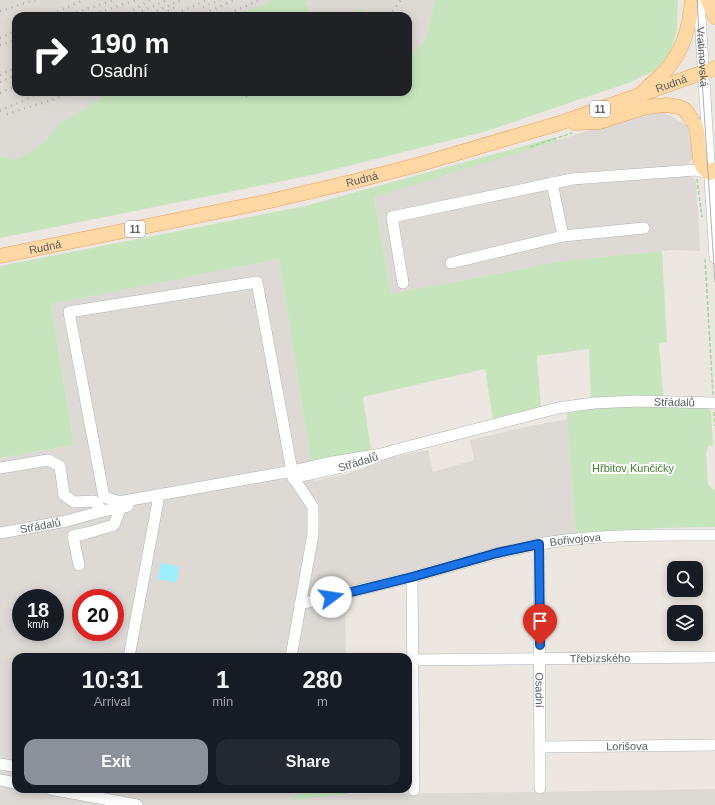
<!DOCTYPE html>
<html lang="en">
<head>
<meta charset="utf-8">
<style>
	:root { --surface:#171b24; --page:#242831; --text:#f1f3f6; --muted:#9ea1a6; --accent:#8c9099 }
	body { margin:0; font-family:Helvetica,sans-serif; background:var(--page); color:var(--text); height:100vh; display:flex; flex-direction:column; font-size:15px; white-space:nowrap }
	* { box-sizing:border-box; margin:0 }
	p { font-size:13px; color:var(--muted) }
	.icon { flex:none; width:22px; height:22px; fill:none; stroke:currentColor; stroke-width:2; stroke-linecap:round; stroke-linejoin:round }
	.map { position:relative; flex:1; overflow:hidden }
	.details { position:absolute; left:12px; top:653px; width:400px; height:140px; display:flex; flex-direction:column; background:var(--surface); border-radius:12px; box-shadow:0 2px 10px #0003 }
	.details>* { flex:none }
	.hud { position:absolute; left:12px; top:12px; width:400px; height:84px; border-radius:12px; box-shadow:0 2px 10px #0003; background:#202124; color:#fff; overflow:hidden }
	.tools { position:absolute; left:667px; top:561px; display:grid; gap:8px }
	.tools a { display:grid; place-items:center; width:36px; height:36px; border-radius:8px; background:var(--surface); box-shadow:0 2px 10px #0003; font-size:20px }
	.speed { position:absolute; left:12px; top:589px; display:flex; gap:8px; font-size:20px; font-weight:700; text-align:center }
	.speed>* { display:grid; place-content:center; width:52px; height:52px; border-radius:50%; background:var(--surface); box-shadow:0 2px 10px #0003; line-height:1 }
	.speed small { font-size:10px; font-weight:400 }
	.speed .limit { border:6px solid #d22; background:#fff; color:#111 }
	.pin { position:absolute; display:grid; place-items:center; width:34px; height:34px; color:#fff; margin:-41px -17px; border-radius:50% 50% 50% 0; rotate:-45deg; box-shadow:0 0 4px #0007 }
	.pin .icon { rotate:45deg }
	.me { position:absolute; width:44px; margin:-22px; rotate:76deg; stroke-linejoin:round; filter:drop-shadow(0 0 3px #0008) }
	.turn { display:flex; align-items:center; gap:14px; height:84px; padding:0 12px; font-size:18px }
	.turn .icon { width:52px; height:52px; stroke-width:2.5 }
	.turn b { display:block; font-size:28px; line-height:34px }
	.eta { display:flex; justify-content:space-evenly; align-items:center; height:68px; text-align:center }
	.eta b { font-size:24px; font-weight:800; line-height:28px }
	.action { display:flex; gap:8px; margin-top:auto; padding:8px 12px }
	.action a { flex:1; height:46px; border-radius:12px; background:var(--accent); color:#fff; font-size:16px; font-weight:800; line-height:46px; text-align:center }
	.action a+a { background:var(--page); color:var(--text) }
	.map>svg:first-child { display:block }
</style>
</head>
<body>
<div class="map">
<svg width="715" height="805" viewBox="0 0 715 805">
	<rect width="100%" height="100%" fill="#ede7e1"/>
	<g fill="#ddd9d5" fill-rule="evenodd">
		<polygon points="0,0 435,0 426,38 408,61 408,16 16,16 16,92 350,92 0,177"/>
		<polygon points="658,109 688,126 693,158 687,165 687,174 696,180 700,251 672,250 563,261 391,294 374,197"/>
		<path d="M 279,259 L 311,462 L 315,481 L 350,473 L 389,458 L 428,450 L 433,472 L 474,460 L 470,440 L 530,426 L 568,419 L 576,533 L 531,539 L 475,553 L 343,589 L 345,601 L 346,657 L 16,657 L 16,789 L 348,789 L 348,794 L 539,792 L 715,789 L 715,805 L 0,805 L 0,458 L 74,445 L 51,304 ZM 21,598 L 55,598 L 55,632 L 21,632 ZM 81,598 L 115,598 L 115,632 L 81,632 Z"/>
	</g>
	<g fill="#c7e5bd">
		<polygon points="273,0 306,0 306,5 310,15 314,16 236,16"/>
		<polygon points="435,0 678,0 677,30 670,53 654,71 631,82 578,100 487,131 308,176 0,238 0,157 19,159 44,142 59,125 110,92 408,92 408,61 426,38"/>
		<polygon points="362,9 365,16 339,16"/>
		<polygon points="556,137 557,141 374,197 391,294 563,261 662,251 667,342 659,343 663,396 591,398 589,349 537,356 541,407 493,420 485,369 363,397 371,450 311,462 279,259 51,304 74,445 0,458 0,266 305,206"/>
		<polygon points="663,406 706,406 711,412 713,445 708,446 706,453 708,484 711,488 715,490 715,527 661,528 576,533 567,412 606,407"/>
		<polygon points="302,789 348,789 348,794 291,800"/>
	</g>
	<polygon fill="#9eefff" points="161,563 179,567 176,582 158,579"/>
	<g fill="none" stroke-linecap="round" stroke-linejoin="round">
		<defs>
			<g id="minor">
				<path id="s1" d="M 699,0 L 715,258"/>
				<polyline points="552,183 563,236"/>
				<polyline points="451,263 563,236 644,228"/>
				<polyline points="403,283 392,217 572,179 696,170 710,173"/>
				<path id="s2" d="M 376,456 L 395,450 L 558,408 L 594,403 L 636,401 L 715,403"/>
				<polyline points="0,468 48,460 60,466 64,495 74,502 94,501 103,511"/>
				<polyline points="292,471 257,282 69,312 104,497 119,502 292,471 327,463 382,454"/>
				<polyline points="293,478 343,467"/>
				<path id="s3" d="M 0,533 L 66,521 L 103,511 L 128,506"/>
				<path id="s4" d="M 539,544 L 540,788"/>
				<polyline points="79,565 73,536 87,533 114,525 121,507"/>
				<polyline points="412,577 414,790"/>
				<path id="s5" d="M 300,604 C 338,595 375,586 412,577 C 458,564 504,550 551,542 C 605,534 661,535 715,535"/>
				<polyline points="129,657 158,501"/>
				<polyline points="291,657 313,534 313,507 293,477"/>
				<path id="s6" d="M 412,660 L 715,657"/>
				<path id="s7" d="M 540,747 L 715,745"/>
				<polyline points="0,764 12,766"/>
				<polyline points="0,780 16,783"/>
				<polyline points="50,789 137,805"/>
			</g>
			<g id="major">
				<polyline points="708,0 715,17"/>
				<path d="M 642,93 C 649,85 658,79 665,71 C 683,52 690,26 692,0"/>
				<polyline points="574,123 599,122 646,107 655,106 667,105 679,107 684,109 688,114 696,126 697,131 700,159 703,168 710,173 715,169"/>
				<path id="s8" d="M 0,256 L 270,201 L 351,182 L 417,165 L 560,123 L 715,68"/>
			</g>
		</defs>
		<use href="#minor" stroke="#afb4b7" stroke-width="12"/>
		<use href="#major" stroke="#f19c55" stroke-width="15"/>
		<g stroke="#a0d7a0" stroke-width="1.5" stroke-dasharray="4 2" stroke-linecap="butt">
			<polyline points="530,147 572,133"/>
			<polyline points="697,179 702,217"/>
			<polyline points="705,259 713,395"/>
			<polyline points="714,412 715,426"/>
		</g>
		<use href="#minor" stroke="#fff" stroke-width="11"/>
		<use href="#major" stroke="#ffd8a3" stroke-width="14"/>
		<polyline stroke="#b0b1b2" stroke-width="1" points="697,0 715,282"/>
		<g stroke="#b0b1b2" stroke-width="2.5" stroke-dasharray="1 5" stroke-linecap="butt">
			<polyline points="203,7 220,0"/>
			<polyline points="0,11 35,0"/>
			<polyline points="46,16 84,0"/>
			<polyline points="65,16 114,0"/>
			<polyline points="88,16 136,0"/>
			<polyline points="123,16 150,0"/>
			<polyline points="131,16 167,0"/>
			<polyline points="146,16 181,0"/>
			<polyline points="157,16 176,7"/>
			<polyline points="171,16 207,0"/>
			<polyline points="199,16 234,0"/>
			<polyline points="224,16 259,0"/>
			<polyline points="389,16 401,0"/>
			<polyline points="0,38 16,31"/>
			<polyline points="0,45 16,40"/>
			<polyline points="0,75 16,68"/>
			<polyline points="0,82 16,75"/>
			<polyline points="0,93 16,86"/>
			<polyline points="246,97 256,92"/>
			<polyline points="0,111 43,92"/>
			<polyline points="7,114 55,99 71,92"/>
		</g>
	</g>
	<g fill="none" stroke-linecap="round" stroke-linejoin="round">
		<defs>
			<polyline id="route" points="331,597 412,577 497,553 539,544 540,645"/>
		</defs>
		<use href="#route" stroke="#114b97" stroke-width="10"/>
		<use href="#route" stroke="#1a73e8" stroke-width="7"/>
	</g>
	<g text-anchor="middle" stroke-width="4" stroke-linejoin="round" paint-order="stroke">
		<g fill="#fff" stroke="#8b9091" stroke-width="1">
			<rect x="590" y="101" width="20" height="16" rx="3"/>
			<rect x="125" y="221" width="20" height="16" rx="3"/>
		</g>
		<g font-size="10" font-weight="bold" fill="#596062">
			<text x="600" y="113">11</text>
			<text x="135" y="233">11</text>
		</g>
		<g font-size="11" fill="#596062" stroke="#fff">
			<text dy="4" stroke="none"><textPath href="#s1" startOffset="57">Vratimovská</textPath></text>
			<text dy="4" stroke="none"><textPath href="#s8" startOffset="694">Rudná</textPath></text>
			<text dy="4" stroke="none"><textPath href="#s8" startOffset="370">Rudná</textPath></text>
			<text dy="4" stroke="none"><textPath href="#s8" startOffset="46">Rudná</textPath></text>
			<text dy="4" stroke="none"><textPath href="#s2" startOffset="305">Střádalů</textPath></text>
			<text transform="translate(358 462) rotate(-17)" y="4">Střádalů</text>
			<text dy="4" stroke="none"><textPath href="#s3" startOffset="41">Střádalů</textPath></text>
			<text dy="4" stroke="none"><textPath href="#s5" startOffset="283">Bořivojova</textPath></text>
			<text dy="4" stroke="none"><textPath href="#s6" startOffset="188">Třebízského</textPath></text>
			<text dy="4" stroke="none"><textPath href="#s4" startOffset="146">Osadní</textPath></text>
			<text dy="4" stroke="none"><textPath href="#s7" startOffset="87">Lorišova</textPath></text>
		</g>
		<g font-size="11" fill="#448033" stroke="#fff">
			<text x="633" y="472">Hřbitov Kunčičky</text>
		</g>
	</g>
</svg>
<div class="tools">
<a><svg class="icon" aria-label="search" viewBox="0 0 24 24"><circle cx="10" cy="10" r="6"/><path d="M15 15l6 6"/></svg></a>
<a><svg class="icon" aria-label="layers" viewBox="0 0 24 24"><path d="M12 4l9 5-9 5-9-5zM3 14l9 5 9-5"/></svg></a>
</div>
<div class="speed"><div>18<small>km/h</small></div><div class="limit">20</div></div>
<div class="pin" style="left:540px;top:645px;background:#d93025"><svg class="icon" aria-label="arrive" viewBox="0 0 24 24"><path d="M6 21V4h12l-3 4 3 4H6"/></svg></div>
<svg class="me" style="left:331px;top:597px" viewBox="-20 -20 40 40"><circle r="19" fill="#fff"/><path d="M0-13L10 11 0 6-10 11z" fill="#1a73e8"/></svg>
<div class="hud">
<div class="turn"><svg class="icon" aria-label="right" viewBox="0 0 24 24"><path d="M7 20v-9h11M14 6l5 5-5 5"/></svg><div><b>190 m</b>Osadní</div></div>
</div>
<section class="details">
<div class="eta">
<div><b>10:31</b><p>Arrival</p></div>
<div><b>1</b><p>min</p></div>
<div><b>280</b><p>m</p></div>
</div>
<div class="action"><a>Exit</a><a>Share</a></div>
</section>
</div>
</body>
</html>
